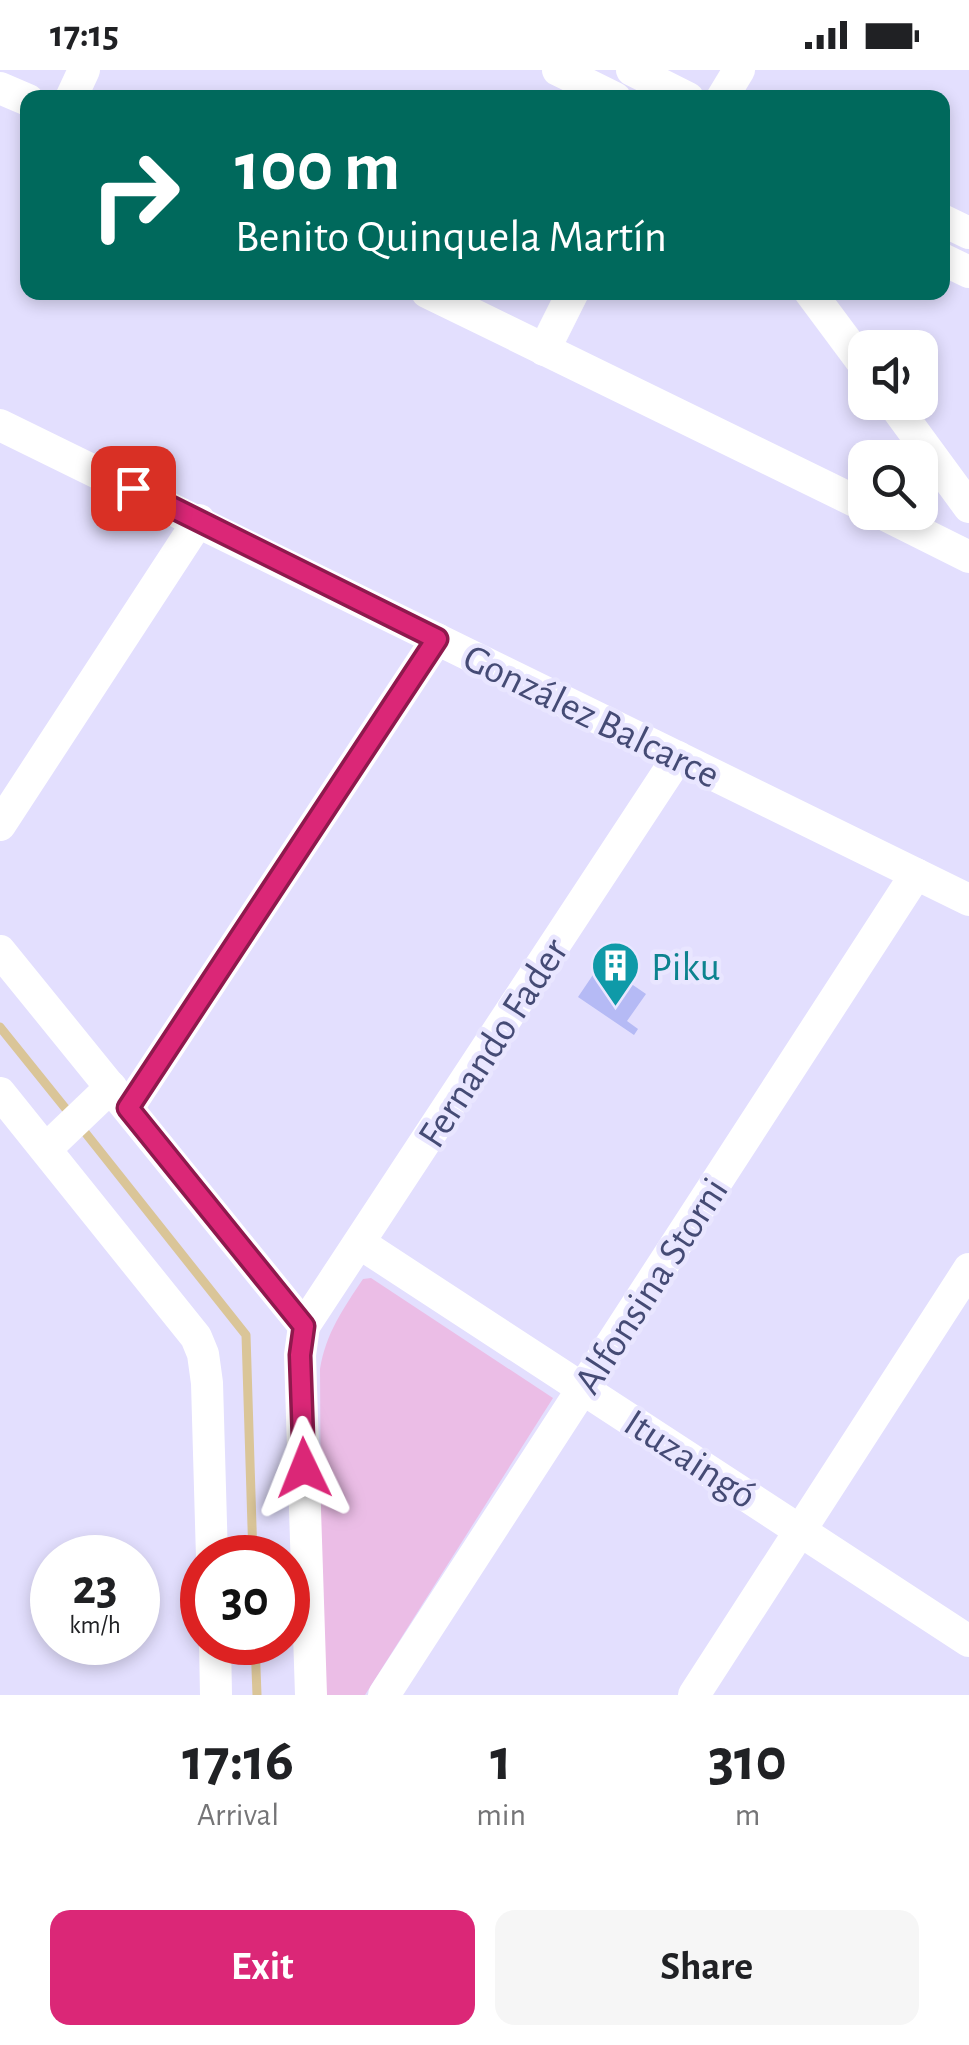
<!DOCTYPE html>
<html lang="en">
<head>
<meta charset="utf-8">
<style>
	:root { --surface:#fff; --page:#f6f6f6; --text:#202124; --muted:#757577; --accent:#db2777 }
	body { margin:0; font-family:"Alegreya Sans",sans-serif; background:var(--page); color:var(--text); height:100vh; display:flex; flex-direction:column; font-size:38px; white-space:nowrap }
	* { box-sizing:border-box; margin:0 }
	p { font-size:32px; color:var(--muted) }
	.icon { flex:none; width:55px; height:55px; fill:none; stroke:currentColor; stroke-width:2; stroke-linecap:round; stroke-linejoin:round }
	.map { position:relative; height:1625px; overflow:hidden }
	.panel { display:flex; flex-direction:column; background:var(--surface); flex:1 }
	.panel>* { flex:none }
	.banner { position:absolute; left:20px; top:20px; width:930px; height:210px; border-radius:20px; box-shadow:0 5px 15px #0003; background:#00695c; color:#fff; overflow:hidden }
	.fabs { position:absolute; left:848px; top:260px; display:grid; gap:20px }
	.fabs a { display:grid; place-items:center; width:90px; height:90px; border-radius:20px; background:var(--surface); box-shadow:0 5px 15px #0003; font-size:50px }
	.speed { position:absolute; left:30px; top:1465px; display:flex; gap:20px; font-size:50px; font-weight:700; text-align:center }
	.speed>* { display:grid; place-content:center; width:130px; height:130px; border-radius:50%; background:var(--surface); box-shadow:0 5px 15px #0003; line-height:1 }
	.speed small { font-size:25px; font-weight:400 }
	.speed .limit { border:15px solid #d22; background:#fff; color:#111 }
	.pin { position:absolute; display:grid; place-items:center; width:85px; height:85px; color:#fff; margin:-42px; border-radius:20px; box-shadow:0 5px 15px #0006 }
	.me { position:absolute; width:110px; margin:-55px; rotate:358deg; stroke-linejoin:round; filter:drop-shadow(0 0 8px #0008) }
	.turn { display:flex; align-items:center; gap:35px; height:210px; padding:0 50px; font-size:45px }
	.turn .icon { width:130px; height:130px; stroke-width:2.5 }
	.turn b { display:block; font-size:70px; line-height:85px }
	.eta { display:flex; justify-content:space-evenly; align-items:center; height:170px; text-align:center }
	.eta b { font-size:60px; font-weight:700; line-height:70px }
	.button { display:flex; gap:20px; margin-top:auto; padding:20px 50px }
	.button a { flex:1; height:115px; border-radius:20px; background:var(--accent); color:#fff; font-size:40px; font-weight:700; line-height:115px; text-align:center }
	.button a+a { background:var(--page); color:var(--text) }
	.status { display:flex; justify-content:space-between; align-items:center; height:70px; padding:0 50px; background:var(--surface); direction:ltr }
	.status svg { height:28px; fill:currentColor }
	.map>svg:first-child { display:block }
</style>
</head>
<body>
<div class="status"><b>17:15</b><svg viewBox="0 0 49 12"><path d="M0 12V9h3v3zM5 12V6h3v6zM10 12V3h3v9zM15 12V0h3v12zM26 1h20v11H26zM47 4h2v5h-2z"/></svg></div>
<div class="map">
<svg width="969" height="1625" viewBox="0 0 969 1625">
	<rect width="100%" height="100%" fill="#e3dffe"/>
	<path fill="#ebbde6" d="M 371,1208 L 553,1328 L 365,1625 L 322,1625 L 320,1299 C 326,1263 343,1239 363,1209 Z"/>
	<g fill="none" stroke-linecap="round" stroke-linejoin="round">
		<g stroke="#dac598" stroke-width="9">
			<polyline points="0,957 70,1044"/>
			<polyline points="80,1056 246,1265 253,1488"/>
			<polyline points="255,1572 257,1625"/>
		</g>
	</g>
	<polygon fill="#b5baf5" points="601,893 646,924 627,951 638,959 634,965 578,927"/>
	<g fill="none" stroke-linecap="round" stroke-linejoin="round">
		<g stroke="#fff" stroke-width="32">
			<polyline points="558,0 615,28"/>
			<polyline points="632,0 688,28"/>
			<polyline points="0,18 28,30"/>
			<polyline points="71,28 84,0"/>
			<polyline points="722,28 739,0"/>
			<polyline points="942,150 969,163"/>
			<polyline points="942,189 969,202"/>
			<polyline points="427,222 865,436"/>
			<polyline points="810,222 865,296"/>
			<polyline points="544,280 573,222"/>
			<polyline points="892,332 969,437"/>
			<polyline points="0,355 969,830"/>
			<polyline points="879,442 969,487"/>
			<polyline points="0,755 199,450"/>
			<polyline points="0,881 304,1256 300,1285 311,1625"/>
			<polyline points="0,1023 196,1267 203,1284 207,1313 212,1488"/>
			<polyline points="128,1038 437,569"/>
			<polyline points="46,1079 111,1017"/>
			<polyline points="361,1174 969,1571"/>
			<polyline points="304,1256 678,687"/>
			<polyline points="215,1572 216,1625"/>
			<polyline points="384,1625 916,804"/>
			<polyline points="694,1625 969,1199"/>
		</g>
	</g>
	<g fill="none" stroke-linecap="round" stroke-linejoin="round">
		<defs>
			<polyline id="route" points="133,418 437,569 128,1038 304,1256 300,1285 304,1398"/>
		</defs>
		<use href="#route" stroke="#8e194d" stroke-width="25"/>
		<use href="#route" stroke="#db2777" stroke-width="18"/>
	</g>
	<defs>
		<symbol id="building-pin" viewBox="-11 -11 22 30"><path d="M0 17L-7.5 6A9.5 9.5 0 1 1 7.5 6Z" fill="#0f9aa8" stroke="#e9e6ff"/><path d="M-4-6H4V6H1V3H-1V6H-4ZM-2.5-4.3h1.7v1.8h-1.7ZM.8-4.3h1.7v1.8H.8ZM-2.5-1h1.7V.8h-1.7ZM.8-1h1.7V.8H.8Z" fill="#fff"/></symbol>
	</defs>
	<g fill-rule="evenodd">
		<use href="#building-pin" x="588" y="868" width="55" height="75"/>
	</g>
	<g text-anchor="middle" stroke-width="9" stroke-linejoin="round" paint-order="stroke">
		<g font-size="40" fill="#454b75" stroke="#e9e6ff">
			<text transform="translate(592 645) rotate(26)" y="14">González Balcarce</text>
			<text transform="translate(492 972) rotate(-57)" y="14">Fernando Fader</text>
			<text transform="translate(650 1215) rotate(-57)" y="14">Alfonsina Storni</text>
			<text transform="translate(691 1388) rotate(33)" y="14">Ituzaingó</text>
		</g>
		<g font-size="40" fill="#0d838f" stroke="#e9e6ff" text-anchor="start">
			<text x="651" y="910">Piku</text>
		</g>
	</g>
</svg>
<div class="fabs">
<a><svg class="icon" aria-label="sound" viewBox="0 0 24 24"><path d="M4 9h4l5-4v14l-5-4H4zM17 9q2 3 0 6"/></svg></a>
<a><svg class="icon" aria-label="search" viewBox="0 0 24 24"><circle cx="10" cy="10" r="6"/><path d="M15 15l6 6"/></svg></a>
</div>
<div class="speed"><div>23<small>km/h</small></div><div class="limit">30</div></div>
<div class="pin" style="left:133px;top:418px;background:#d93025"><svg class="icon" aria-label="arrive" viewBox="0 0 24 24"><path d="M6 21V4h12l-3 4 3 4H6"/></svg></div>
<svg class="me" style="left:304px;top:1398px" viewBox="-20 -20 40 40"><path d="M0-17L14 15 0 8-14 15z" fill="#db2777" stroke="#fff" stroke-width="4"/></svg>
<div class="banner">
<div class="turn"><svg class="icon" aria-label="right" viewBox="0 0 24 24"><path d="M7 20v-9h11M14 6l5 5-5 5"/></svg><div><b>100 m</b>Benito Quinquela Martín</div></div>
</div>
</div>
<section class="panel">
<div class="eta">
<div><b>17:16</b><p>Arrival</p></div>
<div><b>1</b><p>min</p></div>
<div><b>310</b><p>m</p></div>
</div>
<div class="button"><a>Exit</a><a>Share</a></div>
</section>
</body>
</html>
